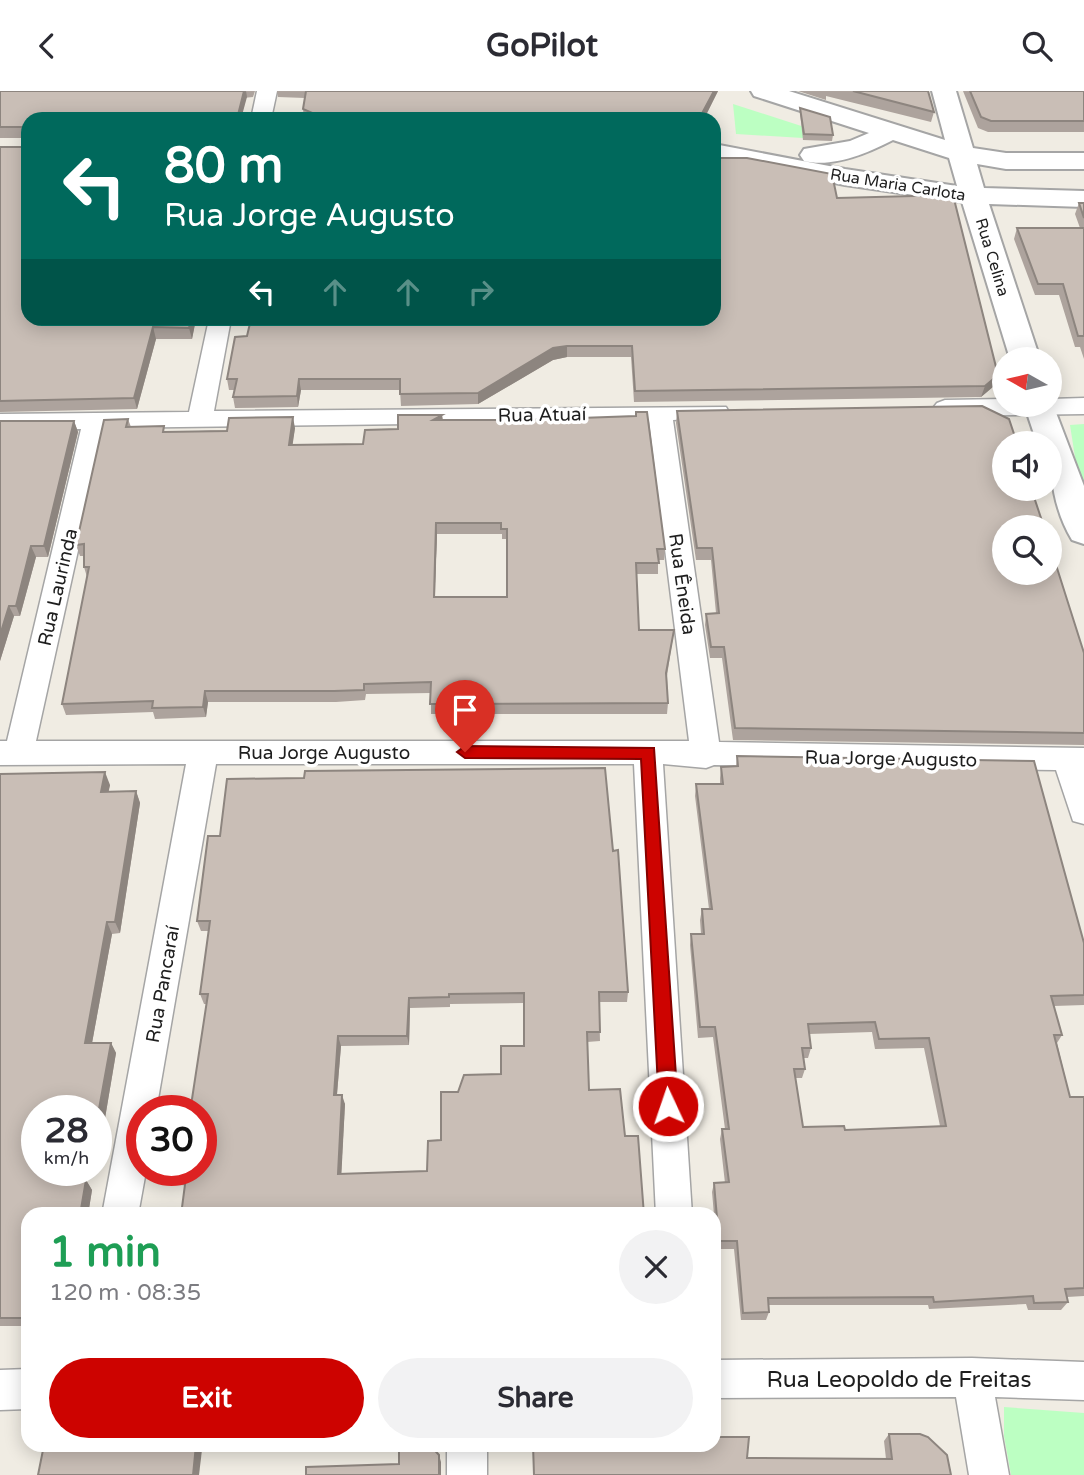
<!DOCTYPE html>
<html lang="en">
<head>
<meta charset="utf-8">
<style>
	:root { --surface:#fff; --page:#f2f2f3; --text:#2b2b33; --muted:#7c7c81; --accent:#cd0300 }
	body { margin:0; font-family:"Varela Round",sans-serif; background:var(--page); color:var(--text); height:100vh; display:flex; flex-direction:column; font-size:26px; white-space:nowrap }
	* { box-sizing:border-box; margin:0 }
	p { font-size:23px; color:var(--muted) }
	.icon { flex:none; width:38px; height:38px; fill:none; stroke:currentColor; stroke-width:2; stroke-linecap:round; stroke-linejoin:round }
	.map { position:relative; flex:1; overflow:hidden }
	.sheet { position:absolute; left:21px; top:1116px; width:700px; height:245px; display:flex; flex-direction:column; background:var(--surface); border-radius:21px; box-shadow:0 4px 18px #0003 }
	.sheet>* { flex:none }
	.top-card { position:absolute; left:21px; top:21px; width:700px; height:214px; border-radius:21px; box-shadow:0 4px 18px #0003; background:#00695c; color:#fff; overflow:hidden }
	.needle { width:46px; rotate:278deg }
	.buttons { position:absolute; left:992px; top:256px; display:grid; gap:14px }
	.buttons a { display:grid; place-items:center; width:70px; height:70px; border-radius:50%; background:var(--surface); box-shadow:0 4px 18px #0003; font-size:35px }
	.speed { position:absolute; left:21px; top:1004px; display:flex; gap:14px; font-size:35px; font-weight:700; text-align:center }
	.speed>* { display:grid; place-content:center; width:91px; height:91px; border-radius:50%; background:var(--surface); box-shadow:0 4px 18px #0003; line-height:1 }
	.speed small { font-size:18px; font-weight:400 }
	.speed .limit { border:10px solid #d22; background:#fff; color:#111 }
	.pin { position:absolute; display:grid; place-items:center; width:60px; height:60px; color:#fff; margin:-72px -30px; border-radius:50% 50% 50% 0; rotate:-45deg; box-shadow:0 0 7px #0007 }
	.pin .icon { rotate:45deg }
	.me { position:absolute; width:77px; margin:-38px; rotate:357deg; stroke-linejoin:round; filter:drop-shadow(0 0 5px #0008) }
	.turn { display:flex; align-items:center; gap:24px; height:147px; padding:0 28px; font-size:32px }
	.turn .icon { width:91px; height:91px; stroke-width:2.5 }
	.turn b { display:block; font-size:49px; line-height:60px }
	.lanes { display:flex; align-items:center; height:66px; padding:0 28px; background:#0003; justify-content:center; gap:35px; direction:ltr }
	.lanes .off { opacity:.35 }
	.round { display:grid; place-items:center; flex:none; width:74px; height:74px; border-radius:37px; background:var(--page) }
	.summary { display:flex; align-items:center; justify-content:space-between; height:119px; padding:0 28px }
	h1 { font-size:42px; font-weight:800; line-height:52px; color:#1e9e55 }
	.button { display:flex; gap:14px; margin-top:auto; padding:14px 28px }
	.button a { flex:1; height:80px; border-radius:42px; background:var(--accent); color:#fff; font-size:28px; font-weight:800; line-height:80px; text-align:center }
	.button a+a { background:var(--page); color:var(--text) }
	header { display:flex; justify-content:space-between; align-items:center; height:91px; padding:0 28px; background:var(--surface); font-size:32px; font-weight:800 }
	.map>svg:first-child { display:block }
</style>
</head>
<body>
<header><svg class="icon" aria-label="back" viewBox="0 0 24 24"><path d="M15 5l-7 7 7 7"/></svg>GoPilot<svg class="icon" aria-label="search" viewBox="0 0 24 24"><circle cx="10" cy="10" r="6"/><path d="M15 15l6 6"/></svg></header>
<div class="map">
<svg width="1084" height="1384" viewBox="0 0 1084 1384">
	<rect width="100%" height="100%" fill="#f0ece3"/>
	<g fill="#bcffc2">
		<polygon points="733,13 826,43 803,47 736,43"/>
		<polygon points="1084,333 1084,398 1077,379 1070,334"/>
		<polygon points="1004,1316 1084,1322 1084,1384 1011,1384 1004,1345"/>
	</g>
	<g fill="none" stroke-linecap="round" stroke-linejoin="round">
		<defs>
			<g id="minor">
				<polygon points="257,0 277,0 271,28 251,28"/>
				<path d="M 209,228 L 231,228 L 214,320 L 726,316 L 729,321 L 726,326 L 673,329 L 719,651 L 1084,657 L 1084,733 L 1073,730 L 1056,679 L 714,674 L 706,677 L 663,673 L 692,1124 L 656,1124 L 634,673 L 216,673 L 156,1020 L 142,1020 L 142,1080 L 146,1080 L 138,1124 L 102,1124 L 186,673 L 0,674 L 0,650 L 7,650 L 81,338 L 0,339 L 0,323 L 189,321 ZM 649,330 L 689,650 L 36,650 L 105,337 Z"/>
				<polygon points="1084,307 1084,323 945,325 937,322 933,317 937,312 945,309 1004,308 1004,313 1050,313 1050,308"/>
				<polygon points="972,1267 1084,1271 1084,1309 995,1306 1009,1384 969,1384 956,1306 714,1307 714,1269"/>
				<polygon points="28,1278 28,1318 0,1319 0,1279"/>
				<rect x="447" y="1354" width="40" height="30"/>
			</g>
			<g id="tertiary">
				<path d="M 751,0 L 789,0 L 945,49 L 932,0 L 956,0 L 973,57 L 1006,62 L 1084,62 L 1084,78 L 1006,78 L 977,73 L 984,97 L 1084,100 L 1084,116 L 989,113 L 1040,268 L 1010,268 L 962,111 L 845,94 L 714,69 L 714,53 L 845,78 L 957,95 L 949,67 L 893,49 C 868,62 833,77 804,70 L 800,64 L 804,58 L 850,50 L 869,42 L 754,5 Z"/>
				<path d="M 1050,306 L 1084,395 L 1084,453 L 1072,449 C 1054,419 1050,386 1050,352 L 1037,352 L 1024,313 L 1050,313 Z"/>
			</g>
		</defs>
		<use href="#minor" stroke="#a5a5a5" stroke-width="3"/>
		<use href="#tertiary" stroke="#a5a5a5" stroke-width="4"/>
		<use href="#minor" fill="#fff" fill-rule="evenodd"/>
		<use href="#tertiary" fill="#fff" fill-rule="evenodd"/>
	</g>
	<g fill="#ada39d" fill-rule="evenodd">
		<polygon points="0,0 255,0 253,6 28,28 28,228 196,228 192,248 156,248 137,318 0,321 0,56 27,56 27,47 0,47"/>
		<polygon points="277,0 718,0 704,28 304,28 303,18 305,7 278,6"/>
		<polygon points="798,0 928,0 934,21 931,31 826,5 826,9"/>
		<polygon points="963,0 1084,0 1084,41 988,41 978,37"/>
		<polygon points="800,17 833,44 832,50 803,49 800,22"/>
		<polygon points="837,107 994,295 981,306 634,311 631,266 567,266 553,269 478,313 401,315 400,299 301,299 298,316 235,317 233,306 234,299 229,299 227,288 247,245"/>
		<polygon points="1079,112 1084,112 1084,268 1080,256 1075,256 1059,204 1035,204 1014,148 1017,137 1080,137 1075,123"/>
		<polygon points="677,320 1084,562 1084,654 733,649 722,567 710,567 705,534 706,523 716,522 711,469 696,469 676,332"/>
		<path d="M 442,324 L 443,329 L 665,458 L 664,469 L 658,469 L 658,483 L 636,483 L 639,539 L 674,539 L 667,585 L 668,612 L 667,623 L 431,623 L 431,602 L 366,603 L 365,609 L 336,611 L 208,611 L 206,626 L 155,628 L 153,621 L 66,624 L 62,613 L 87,486 L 84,476 L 84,465 L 80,465 L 76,454 L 128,328 L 131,336 L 165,341 L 295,337 L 292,354 L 363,353 L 398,338 ZM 437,443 L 502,443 L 502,448 L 507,448 L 507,506 L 435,506 Z"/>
		<polygon points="0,330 74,330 78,341 48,466 36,466 20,525 14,525 0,570"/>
		<path d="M 737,665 L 1084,852 L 1084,914 L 1054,915 L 1062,944 L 1057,952 L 1070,1006 L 1084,1006 L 1084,1205 L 1067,1206 L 1068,1211 L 1061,1219 L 1028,1219 L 1026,1213 L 929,1218 L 928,1214 L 769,1214 L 769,1221 L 766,1229 L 741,1229 L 734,1158 L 717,1158 L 712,1101 L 714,1092 L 725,1092 L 720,1048 L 722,1038 L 725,1038 L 713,946 L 698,947 L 690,854 L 691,843 L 701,843 L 700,829 L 702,818 L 709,818 L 695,705 L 696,693 L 720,693 L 720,687 L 721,676 L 736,676 ZM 872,941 L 875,958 L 924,957 L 940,1035 L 845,1039 L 803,1036 L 795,987 L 802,987 L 805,978 L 803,967 L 808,967 L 811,957 L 809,943 Z"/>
		<polygon points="0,683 110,694 108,701 136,700 140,712 120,842 112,843 92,952 111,952 116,962 103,1039 96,1039 96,1020 37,1020 72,1090 86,1089 92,1099 88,1124 28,1124 28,1235 0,1235"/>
		<path d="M 208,745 L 628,901 L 627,911 L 599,911 L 600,950 L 587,951 L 589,999 L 625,1045 L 644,1124 L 165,1093 L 160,1085 L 201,1080 L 189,1015 L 192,1008 L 207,913 L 204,913 L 200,903 L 209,840 L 201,840 L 197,830 ZM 524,912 L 524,955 L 501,983 L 458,1001 L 441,1049 L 427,1080 L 341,1083 L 345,1013 L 337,1004 L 341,955 L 409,954 L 410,917 L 450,916 L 450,913 Z"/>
		<polygon points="889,1343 951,1384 747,1367 886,1368 884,1350"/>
	</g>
	<g fill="#8d857f">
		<polygon points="244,0 246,0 247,6 241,28 237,28"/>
		<polygon points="714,0 718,0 704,28 699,28"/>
		<polygon points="191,228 196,228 192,248 189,237"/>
		<polygon points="153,236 156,248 137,318 134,307"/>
		<polygon points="567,255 567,266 553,269 478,313 478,302 553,257"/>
		<polygon points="998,284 994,295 981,306 985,295"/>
		<polygon points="299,288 301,299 298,316 297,305"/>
		<polygon points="442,324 443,335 433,329"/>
		<polygon points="293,326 295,337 291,365 289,354"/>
		<polygon points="74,330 78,341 48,466 44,455"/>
		<polygon points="436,432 437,443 434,517 434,506"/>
		<polygon points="31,455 36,466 20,525 16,515"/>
		<polygon points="9,515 14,525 0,570 0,544"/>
		<polygon points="205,600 208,611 206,626 203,616"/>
		<polygon points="105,681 110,694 106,713 101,701"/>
		<polygon points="136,700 140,712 120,842 115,831"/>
		<polygon points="107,831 112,843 90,963 85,952"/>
		<polygon points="409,907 410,917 409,954 407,945"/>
		<polygon points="338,945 341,955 336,1014 334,1004"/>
		<polygon points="111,952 116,962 103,1039 97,1029"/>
		<polygon points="342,1004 345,1013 341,1091 338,1083"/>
		<polygon points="65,1080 73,1080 70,1100 64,1090"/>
		<polygon points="86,1089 92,1099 88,1124 80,1124"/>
		<polygon points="196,1354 198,1354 202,1359 199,1384 193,1384"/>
		<polygon points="439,1364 441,1371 441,1384 439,1384"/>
	</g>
	<g fill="#c9beb6" stroke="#8d857f" stroke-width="2" fill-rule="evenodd">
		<polygon points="0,0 244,0 237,28 28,28 28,228 191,228 189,237 153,236 134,307 0,310 0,56 27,56 27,36 0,36"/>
		<polygon points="306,0 714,0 699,28 326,28 303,18"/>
		<polygon points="853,0 928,0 934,21"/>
		<polygon points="970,0 1084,0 1084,30 991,30 981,26"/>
		<polygon points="800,17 830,26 833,44 804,43"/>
		<polygon points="714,67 747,67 832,83 837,107 953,104 998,284 985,295 635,300 632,255 567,255 553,257 478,302 400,303 400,288 299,288 297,305 233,306 237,288 227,288 235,246 247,245 251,228 714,228"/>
		<polygon points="1079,112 1084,112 1084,127"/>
		<polygon points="1017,137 1084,137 1084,245 1078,245 1063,193 1038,193"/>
		<polygon points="982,315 1009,328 1017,352 1004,352 1004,397 1031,397 1044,436 1004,436 1004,481 1050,481 1050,455 1084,562 1084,642 735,637 724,556 711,556 706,523 719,522 712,457 697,457 677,320"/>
		<path d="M 636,321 L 647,321 L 665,458 L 657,458 L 659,472 L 636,472 L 639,539 L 674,539 L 666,582 L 668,612 L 430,613 L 431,591 L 364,593 L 364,599 L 334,600 L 205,600 L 203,616 L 152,617 L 153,610 L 62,613 L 89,476 L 84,476 L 84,453 L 76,454 L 104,329 L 128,328 L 126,336 L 164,335 L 163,341 L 227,340 L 229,327 L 293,326 L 289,354 L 363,353 L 365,339 L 398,338 L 398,324 L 442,324 L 433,329 L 523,329 L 636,325 ZM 436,432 L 501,432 L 501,438 L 507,438 L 507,506 L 434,506 Z"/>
		<polygon points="0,330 74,330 44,455 31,455 16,515 9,515 0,544"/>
		<path d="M 737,665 L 1034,670 L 1084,852 L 1084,904 L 1051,905 L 1062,944 L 1054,944 L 1070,1006 L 1084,1006 L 1084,1197 L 1065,1198 L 1068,1211 L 1034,1212 L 1033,1205 L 934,1211 L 933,1206 L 768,1207 L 769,1221 L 743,1222 L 737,1150 L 719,1150 L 714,1092 L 729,1091 L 722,1038 L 729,1038 L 715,936 L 700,936 L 691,843 L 704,843 L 702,818 L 712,818 L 696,693 L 723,693 L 721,676 L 738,675 ZM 875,931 L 879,948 L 929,947 L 946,1035 L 845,1039 L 844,1035 L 803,1036 L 794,978 L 805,978 L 802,957 L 811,957 L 808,933 Z"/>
		<path d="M 605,677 L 613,760 L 618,759 L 628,901 L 599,901 L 600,941 L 587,941 L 589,999 L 620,998 L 625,1045 L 638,1045 L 644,1124 L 181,1124 L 186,1086 L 160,1085 L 161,1080 L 201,1080 L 201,1020 L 184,1020 L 185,1015 L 189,1015 L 192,1008 L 208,903 L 200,903 L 210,830 L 197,830 L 208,745 L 220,745 L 227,688 L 304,687 L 305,680 ZM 524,902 L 524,955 L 501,955 L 501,983 L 464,984 L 458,1001 L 441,1001 L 441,1049 L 428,1050 L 427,1080 L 338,1083 L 342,1004 L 334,1004 L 338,945 L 407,945 L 409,907 L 449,906 L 449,903 Z"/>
		<polygon points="105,681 101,701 136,700 115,831 107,831 85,952 111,952 97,1029 96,1020 37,1020 37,1080 65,1080 64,1090 86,1089 80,1124 28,1124 28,1227 0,1227 0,683"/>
		<polygon points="889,1343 920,1343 928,1346 947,1364 951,1384 534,1384 533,1354 714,1354 714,1346 749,1346 747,1367 892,1368"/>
		<polygon points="44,1354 196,1354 193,1384 38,1384"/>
		<polygon points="399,1354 430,1354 439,1364 439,1384 306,1384 306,1376 399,1373"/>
	</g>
	<polygon fill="#cd0300" stroke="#850200" stroke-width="2" points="465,655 654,657 678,1015 675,1021 668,1023 662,1021 659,1015 641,668 465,667 457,661"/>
	<g text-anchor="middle" stroke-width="7" stroke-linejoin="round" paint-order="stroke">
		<g font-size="16" fill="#1e1e1e" stroke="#fff">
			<text transform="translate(898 93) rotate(9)" y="6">Rua Maria Carlota</text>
			<text transform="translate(993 166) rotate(73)" y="6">Rua Celina</text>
		</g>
		<g font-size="19" fill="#1e1e1e" stroke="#fff">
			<text transform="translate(542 323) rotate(-1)" y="7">Rua Atuaí</text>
			<text transform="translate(683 493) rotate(82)" y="7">Rua Êneida</text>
			<text transform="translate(57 496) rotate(-77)" y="7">Rua Laurinda</text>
			<text x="324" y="668">Rua Jorge Augusto</text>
			<text transform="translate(891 667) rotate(1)" y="7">Rua Jorge Augusto</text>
			<text transform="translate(162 893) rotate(-80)" y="7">Rua Pancaraí</text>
		</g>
		<g font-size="23" fill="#1e1e1e" stroke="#fff">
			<text x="899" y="1296">Rua Leopoldo de Freitas</text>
		</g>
	</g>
</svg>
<div class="buttons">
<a><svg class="needle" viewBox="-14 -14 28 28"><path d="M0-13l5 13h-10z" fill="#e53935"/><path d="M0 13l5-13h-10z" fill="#7c7c81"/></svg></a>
<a><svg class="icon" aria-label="sound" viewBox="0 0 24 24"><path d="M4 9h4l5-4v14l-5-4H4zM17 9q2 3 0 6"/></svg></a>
<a><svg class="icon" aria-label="search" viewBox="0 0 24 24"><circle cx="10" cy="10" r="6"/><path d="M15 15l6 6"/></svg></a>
</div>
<div class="speed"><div>28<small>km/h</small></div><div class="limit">30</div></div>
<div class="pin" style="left:465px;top:661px;background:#d93025"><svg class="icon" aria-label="arrive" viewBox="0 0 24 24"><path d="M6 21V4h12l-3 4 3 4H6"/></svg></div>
<svg class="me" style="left:668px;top:1015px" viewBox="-20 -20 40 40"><circle r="17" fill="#cd0300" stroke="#fff" stroke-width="3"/><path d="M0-11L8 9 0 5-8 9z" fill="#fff"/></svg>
<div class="top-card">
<div class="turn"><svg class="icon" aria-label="left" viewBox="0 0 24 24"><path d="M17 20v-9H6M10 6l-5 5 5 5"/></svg><div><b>80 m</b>Rua Jorge Augusto</div></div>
<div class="lanes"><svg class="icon" aria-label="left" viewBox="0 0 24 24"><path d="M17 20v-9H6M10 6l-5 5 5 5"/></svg><svg class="icon off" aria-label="ahead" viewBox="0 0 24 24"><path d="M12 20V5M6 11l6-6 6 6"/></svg><svg class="icon off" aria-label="ahead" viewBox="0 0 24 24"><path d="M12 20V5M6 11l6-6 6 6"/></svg><svg class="icon off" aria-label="right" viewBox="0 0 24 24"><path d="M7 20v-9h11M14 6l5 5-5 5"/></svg></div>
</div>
<section class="sheet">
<div class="summary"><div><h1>1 min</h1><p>120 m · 08:35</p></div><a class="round"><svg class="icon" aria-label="close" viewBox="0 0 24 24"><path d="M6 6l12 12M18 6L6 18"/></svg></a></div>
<div class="button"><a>Exit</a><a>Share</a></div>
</section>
</div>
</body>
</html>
